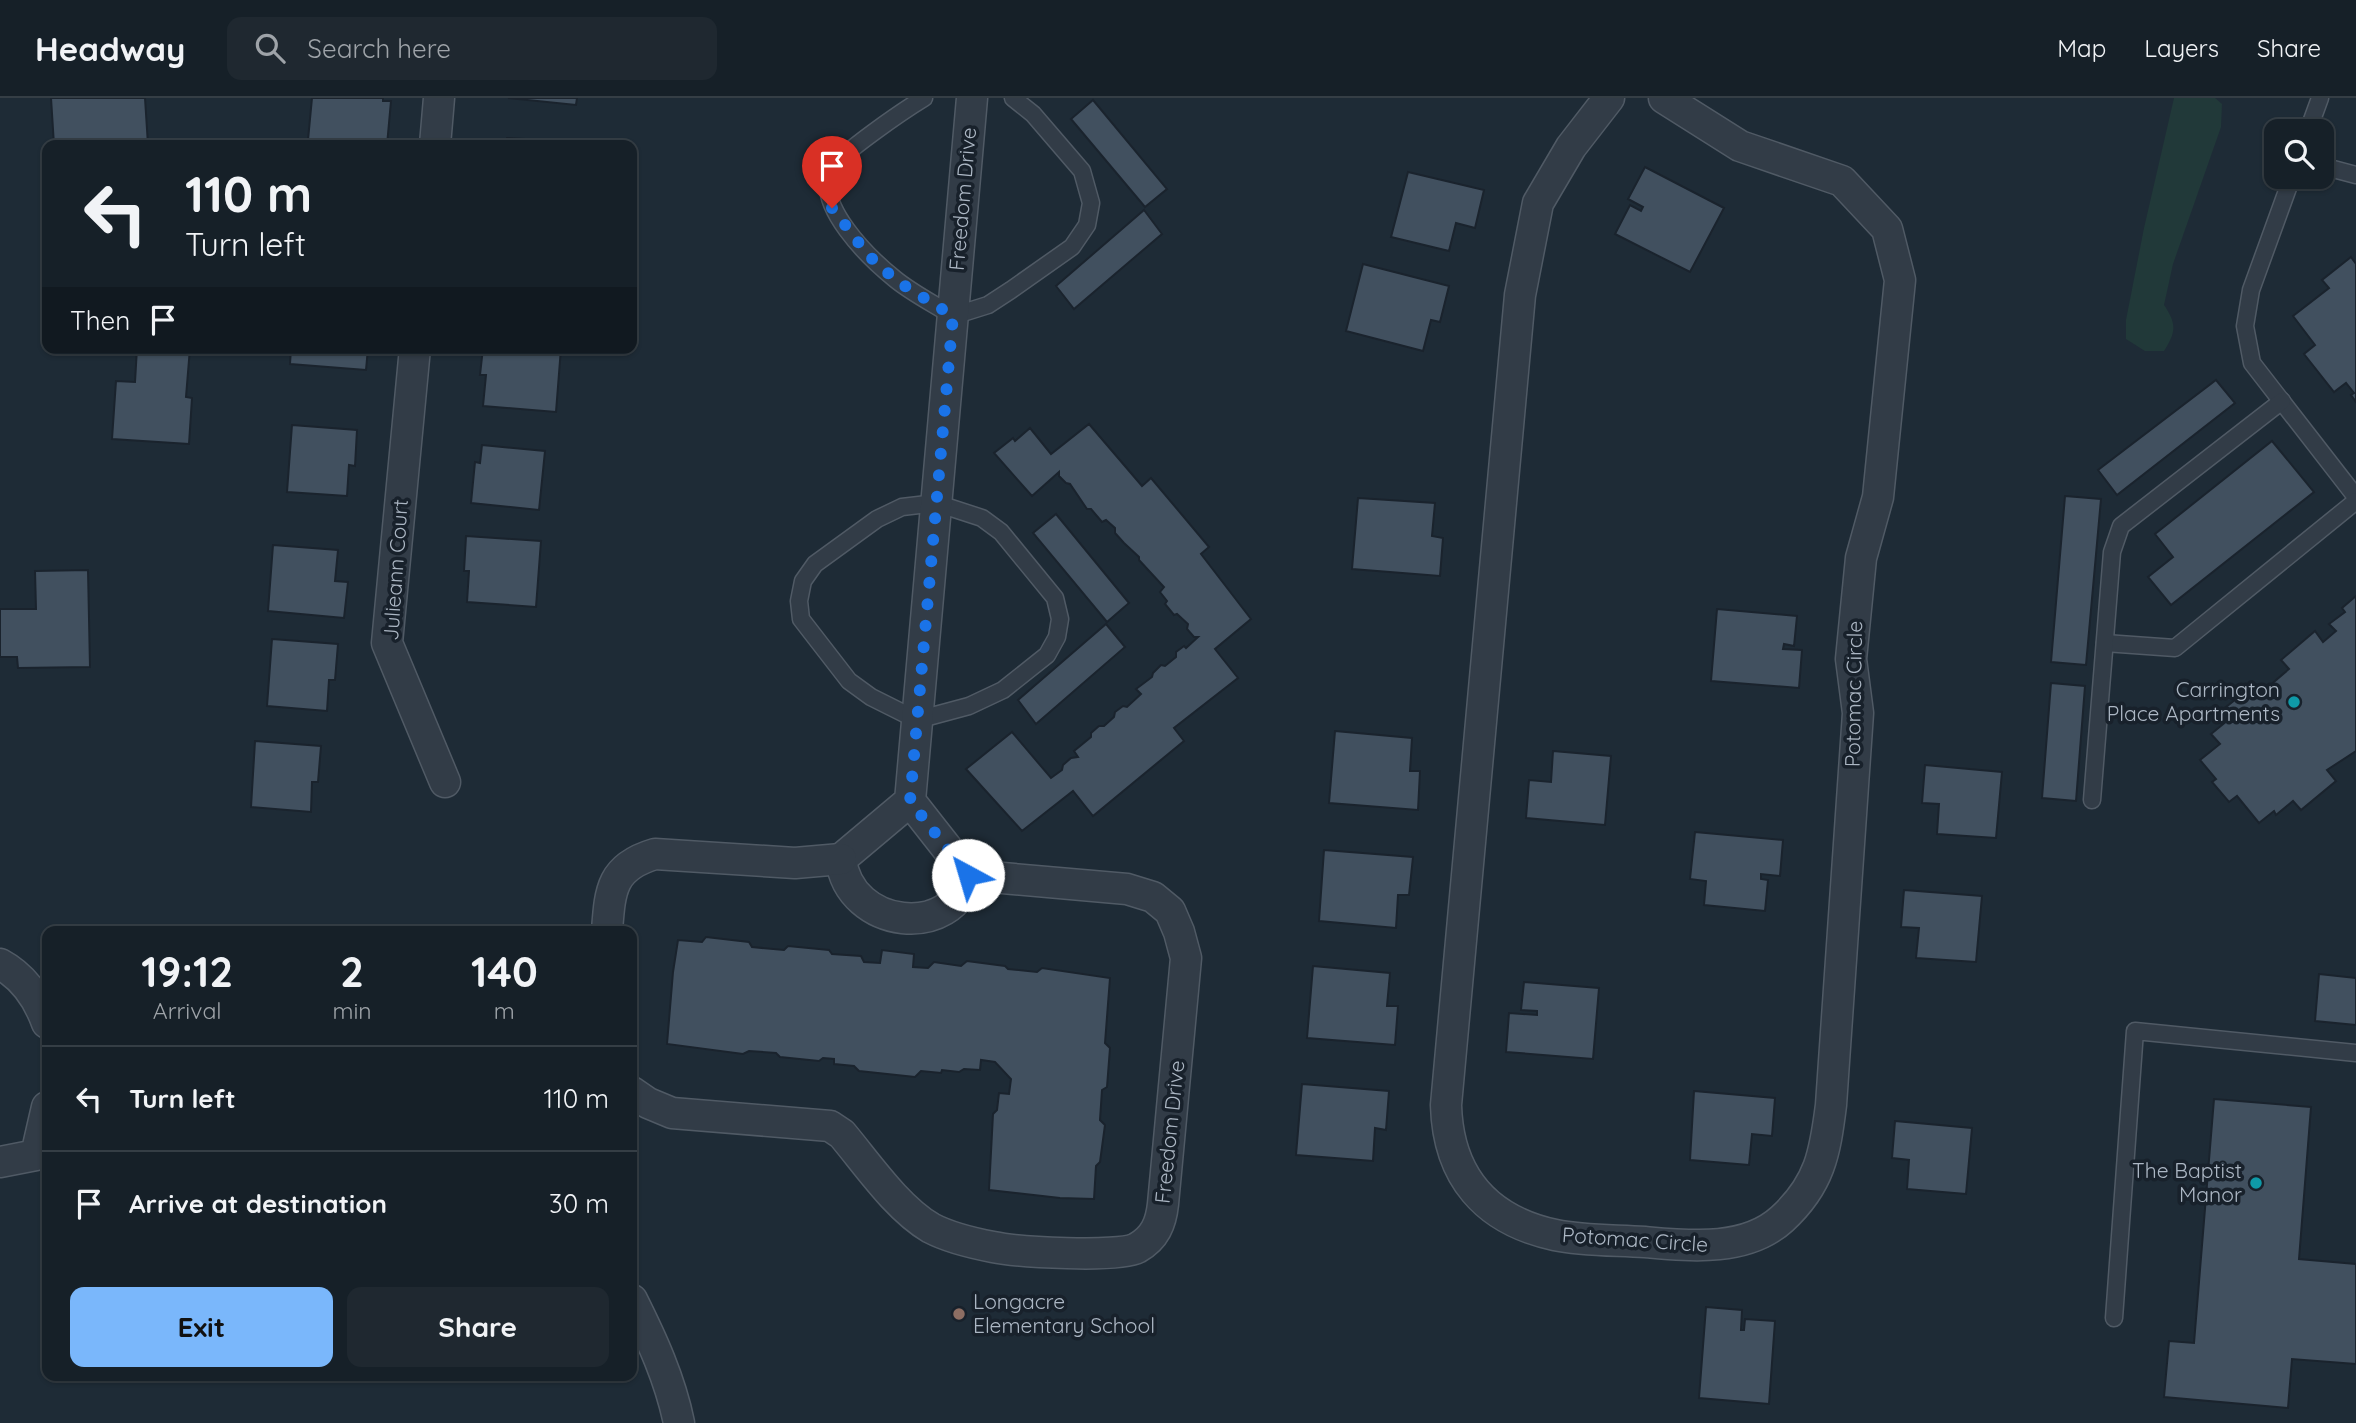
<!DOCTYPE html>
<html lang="en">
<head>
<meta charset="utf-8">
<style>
	:root { --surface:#162028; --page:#1f2830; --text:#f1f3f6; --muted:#9ea3a8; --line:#353e45; --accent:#7ab7fb }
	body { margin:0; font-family:Quicksand,sans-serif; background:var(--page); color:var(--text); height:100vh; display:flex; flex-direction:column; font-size:26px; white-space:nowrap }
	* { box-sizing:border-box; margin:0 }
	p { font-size:23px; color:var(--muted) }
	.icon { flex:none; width:38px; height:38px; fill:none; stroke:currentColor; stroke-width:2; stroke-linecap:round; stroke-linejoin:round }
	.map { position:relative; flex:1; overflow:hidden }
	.drawer { position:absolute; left:42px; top:828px; width:595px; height:455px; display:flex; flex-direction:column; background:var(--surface); border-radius:14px; box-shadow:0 2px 5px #0004,0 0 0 2px var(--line) }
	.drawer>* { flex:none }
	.guide { position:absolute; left:42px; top:42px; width:595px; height:214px; border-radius:14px; box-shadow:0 2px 5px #0004,0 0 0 2px var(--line); background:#162028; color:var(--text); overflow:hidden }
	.buttons { position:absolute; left:2264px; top:21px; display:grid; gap:14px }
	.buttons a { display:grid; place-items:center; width:70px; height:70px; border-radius:14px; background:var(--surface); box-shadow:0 2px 5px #0004,0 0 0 2px var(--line); font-size:35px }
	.pin { position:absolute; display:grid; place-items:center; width:60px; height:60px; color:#fff; margin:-72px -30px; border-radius:50% 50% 50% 0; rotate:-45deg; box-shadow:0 0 7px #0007 }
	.pin .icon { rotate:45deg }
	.me { position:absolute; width:77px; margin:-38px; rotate:321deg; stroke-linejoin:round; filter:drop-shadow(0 0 5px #0008) }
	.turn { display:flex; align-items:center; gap:24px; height:147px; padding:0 28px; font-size:32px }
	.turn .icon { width:91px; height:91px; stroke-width:2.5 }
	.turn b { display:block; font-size:49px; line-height:60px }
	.then { display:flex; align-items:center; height:66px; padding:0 28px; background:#0003; gap:14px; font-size:26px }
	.eta { display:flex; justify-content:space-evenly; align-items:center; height:119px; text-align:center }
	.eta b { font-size:42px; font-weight:700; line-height:49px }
	.button { display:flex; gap:14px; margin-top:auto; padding:14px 28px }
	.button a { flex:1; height:80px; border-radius:14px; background:var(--accent); color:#111; font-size:28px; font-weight:700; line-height:80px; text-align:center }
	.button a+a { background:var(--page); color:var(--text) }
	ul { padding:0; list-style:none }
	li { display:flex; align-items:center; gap:21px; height:105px; padding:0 28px; border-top:2px solid var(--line) }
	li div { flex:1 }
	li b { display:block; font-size:26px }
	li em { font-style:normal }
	header { display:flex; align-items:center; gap:42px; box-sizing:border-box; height:98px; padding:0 35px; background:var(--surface); border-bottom:2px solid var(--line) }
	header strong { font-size:33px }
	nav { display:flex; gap:38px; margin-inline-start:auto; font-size:24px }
	.search { width:490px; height:63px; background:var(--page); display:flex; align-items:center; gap:18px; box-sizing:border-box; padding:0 24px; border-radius:14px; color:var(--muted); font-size:26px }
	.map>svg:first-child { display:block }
</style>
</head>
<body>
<header>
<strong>Headway</strong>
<div class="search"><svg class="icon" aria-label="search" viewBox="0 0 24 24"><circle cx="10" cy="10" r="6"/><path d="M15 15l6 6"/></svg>Search here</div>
<nav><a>Map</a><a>Layers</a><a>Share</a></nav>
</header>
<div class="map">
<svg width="2356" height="1325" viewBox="0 0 2356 1325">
	<rect width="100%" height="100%" fill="#1e2b36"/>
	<path fill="#213939" d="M 2174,0 L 2215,0 L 2222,6 L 2221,29 L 2173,166 L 2164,207 C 2177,226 2176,234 2164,253 L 2145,253 L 2126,241 L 2126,222 L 2144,130 Z"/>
	<g fill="#41505f" stroke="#1a232d" stroke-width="2">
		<polygon points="51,0 145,0 148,47 54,47"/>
		<polygon points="312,0 383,0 383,3 391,3 387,47 308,42"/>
		<polygon points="508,0 577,0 576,7"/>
		<polygon points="1093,2 1167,91 1145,109 1071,21"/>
		<polygon points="507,40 573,44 573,47 507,47"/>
		<polygon points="1645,69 1724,110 1690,174 1615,136 1630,107 1641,113 1643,109 1628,101"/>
		<polygon points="1408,74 1484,92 1475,130 1456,125 1449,153 1391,139"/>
		<polygon points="1144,112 1162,136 1074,211 1056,188"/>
		<polygon points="2351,159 2356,166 2356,304 2351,297 2354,295 2346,285 2334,294 2304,256 2315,247 2293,218 2329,190 2322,182"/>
		<polygon points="1363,166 1449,188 1440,224 1431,222 1423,253 1346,233"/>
		<polygon points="137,250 190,250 186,299 192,300 189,346 112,341 116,283 135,284"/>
		<polygon points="291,250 368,250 366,272 290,266"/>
		<polygon points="483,250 561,250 556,314 483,308 486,277 480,277"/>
		<polygon points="2216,282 2235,305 2117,397 2098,372"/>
		<polygon points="1089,326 1142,388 1151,380 1209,449 1201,456 1251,521 1215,551 1238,580 1174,630 1184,643 1093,718 1073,693 1022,733 966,671 1012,634 1051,680 1062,672 1063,667 1071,660 1078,659 1074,653 1091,639 1091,635 1099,628 1104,628 1114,619 1115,614 1123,608 1127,609 1141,596 1136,591 1152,579 1153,575 1161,567 1165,568 1176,559 1176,554 1184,548 1186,550 1198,539 1194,539 1187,531 1188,526 1177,516 1174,517 1165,506 1167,503 1160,494 1164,489 1139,462 1139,459 1124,445 1115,435 1115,430 1106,422 1102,424 1091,411 1087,411 1070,386 1066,385 1059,378 1059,374 1032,398 994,355 1013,340 1015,343 1030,330 1051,356"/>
		<polygon points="292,327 357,332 355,368 349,367 347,398 287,394"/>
		<polygon points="2272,343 2314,394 2171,507 2148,479 2173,459 2155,436"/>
		<polygon points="482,347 545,353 539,412 471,405 475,364 480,365"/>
		<polygon points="2065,398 2101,401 2086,567 2051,564"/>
		<polygon points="1358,400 1435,405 1432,438 1443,440 1440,478 1352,471"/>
		<polygon points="1056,416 1129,505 1107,524 1033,435"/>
		<polygon points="466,438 541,443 536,509 467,504 469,473 464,473"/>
		<polygon points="273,447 338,452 335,483 348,484 344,520 268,513"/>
		<polygon points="88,472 90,569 18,570 17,559 0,559 0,511 36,511 35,473"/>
		<polygon points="2356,498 2356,653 2327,672 2336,683 2301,712 2293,703 2276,717 2274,713 2259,725 2237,698 2229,704 2212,684 2216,681 2200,662 2220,646 2211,636 2228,622 2221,613 2255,586 2262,594 2289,571 2281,562 2315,533 2323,544 2336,533 2329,526 2345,514 2342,510"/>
		<polygon points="1717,511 1797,518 1794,548 1784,546 1783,551 1802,552 1799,590 1711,583"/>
		<polygon points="1106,526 1125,549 1036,626 1018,602"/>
		<polygon points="272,541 338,546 335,582 329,582 327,613 267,608"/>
		<polygon points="2051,585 2085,588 2076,703 2042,700"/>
		<polygon points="1335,633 1412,640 1410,673 1420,673 1418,712 1329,705"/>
		<polygon points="255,643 321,648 318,684 312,684 311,714 251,709"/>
		<polygon points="1553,653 1611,658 1605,727 1526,720 1529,682 1551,684"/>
		<polygon points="1925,667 2002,674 1996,740 1937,736 1939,706 1922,705"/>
		<polygon points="1695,734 1783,742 1780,778 1761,776 1761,781 1768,782 1765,813 1704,807 1706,783 1690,781"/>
		<polygon points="1324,752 1413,759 1409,797 1398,797 1396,830 1319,823"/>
		<polygon points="1904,792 1982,798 1976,864 1916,860 1919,830 1901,829"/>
		<polygon points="706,839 749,844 752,849 784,852 788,848 829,852 832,856 861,858 864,864 880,865 882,852 914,856 913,869 928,870 934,864 961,868 967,863 1005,868 1008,871 1037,874 1042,870 1110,880 1105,945 1110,950 1107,989 1102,992 1100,1022 1105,1027 1100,1064 1096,1068 1094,1101 1060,1100 989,1092 993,1016 997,1012 999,995 1009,996 1011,981 995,964 981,962 980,972 964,971 959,974 942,972 941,975 921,973 915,979 859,973 854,968 834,966 834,961 823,960 819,963 780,959 776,955 749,953 743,956 667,946 673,874 678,842 702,844"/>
		<polygon points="1313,868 1390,875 1387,908 1398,908 1395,947 1307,940"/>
		<polygon points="2319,876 2356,880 2356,927 2315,923"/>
		<polygon points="1524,884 1599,890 1593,961 1506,954 1509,915 1537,917 1537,913 1521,912"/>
		<polygon points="1302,986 1389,993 1386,1032 1375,1030 1373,1063 1296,1057"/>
		<polygon points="1694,993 1775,1000 1772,1038 1752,1036 1749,1067 1690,1062"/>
		<polygon points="2214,1001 2311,1009 2299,1161 2356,1166 2356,1266 2292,1261 2288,1310 2164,1299 2169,1243 2194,1245"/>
		<polygon points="1895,1023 1972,1030 1966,1096 1907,1091 1909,1062 1892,1060"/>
		<polygon points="1706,1209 1742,1212 1741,1232 1744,1232 1745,1221 1775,1223 1769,1306 1699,1300"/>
	</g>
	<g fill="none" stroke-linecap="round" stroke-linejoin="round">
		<defs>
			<g id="lane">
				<path d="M 924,0 C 906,11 839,56 831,72 C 814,107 869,160 895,181 C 912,195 934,206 953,218 L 988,207 L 1011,192 L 1072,149 L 1087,127 L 1091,105 L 1082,73 L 1033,16 L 1013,0"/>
				<polyline points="2308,33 2320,0"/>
				<polyline points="2322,68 2356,77"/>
				<polyline points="2292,79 2251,192 2245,228 2252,265 2356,399"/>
				<polygon points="936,405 982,420 1001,434 1055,500 1060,521 1057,539 1047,557 1003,592 969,608 917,622 871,599 849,583 801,521 799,503 803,483 815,466 877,421 902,409"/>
				<polyline points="2105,545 2175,550 2356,403"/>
				<polyline points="2092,702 2112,454 2121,428 2282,303"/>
				<polyline points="2114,1220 2135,933 2356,955"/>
			</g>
			<g id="street">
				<path d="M 1609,0 L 1571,49 L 1538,105 L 1520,197 L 1446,1007 C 1448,1078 1485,1122 1555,1137 C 1583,1143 1615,1142 1645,1144 C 1690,1148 1746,1154 1782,1121 C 1820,1086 1825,1055 1831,1007 L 1858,615 L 1851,561 L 1861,460 L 1878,399 L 1900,182 L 1887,131 L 1842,83 L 1740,48 L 1664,0"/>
				<polyline points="435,47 439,0"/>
				<polyline points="415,250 387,545 445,684"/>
				<path d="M 910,703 L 841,761 C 849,832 955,842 968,777 L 910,703 L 972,0"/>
				<path d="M 607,833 C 610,792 611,769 655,756 L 795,765 L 841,761"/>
				<path d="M 0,866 C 24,879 38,900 47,925"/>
				<path d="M 632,994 L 648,1005 L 672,1015 L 830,1028 L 842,1036 C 868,1067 897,1110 931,1130 C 950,1140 972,1145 993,1149 C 1017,1154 1118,1160 1137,1150 C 1155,1140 1161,1125 1163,1106 L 1186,860 L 1179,834 L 1170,813 L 1153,799 L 1127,791 L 968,777"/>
				<polyline points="0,1064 36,1057 47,1009"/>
				<path d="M 632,1202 C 652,1242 670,1281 679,1325"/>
			</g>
		</defs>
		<use href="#lane" stroke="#505a65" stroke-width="19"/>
		<use href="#street" stroke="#505a65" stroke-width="33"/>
		<use href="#lane" stroke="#323c47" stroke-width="16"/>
		<use href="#street" stroke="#323c47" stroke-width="30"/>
	</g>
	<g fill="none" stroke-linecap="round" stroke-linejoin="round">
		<polyline stroke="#1a73e8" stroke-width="12" stroke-dasharray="0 21.6" points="832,110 869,158 897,183 953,218 910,703 968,777"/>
	</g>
	<g fill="#0f9aa8" stroke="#18212b" stroke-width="2.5">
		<circle cx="2294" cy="604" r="7"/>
		<circle cx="2256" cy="1085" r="7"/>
	</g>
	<circle fill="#8d6e63" stroke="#18212b" stroke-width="2.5" cx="959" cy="1216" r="7"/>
	<g text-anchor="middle" stroke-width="7" stroke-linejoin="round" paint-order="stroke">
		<g font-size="21" fill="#acb7c4" stroke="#18212b">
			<text transform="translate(963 101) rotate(-85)" y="7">Freedom Drive</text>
			<text transform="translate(396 472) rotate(-86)" y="7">Julieann Court</text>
			<text transform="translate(1854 596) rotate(-89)" y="7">Potomac Circle</text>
			<text transform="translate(1170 1034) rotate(-84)" y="7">Freedom Drive</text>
			<text transform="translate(1635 1142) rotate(4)" y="7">Potomac Circle</text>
		</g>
		<g font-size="21" fill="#acb7c4" stroke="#18212b" text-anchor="end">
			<text x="2280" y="599">Carrington<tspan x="2280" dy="24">Place Apartments</tspan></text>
			<text x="2242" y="1080">The Baptist<tspan x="2242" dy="24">Manor</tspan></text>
			<text x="973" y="1211" text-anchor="start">Longacre<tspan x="973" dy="24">Elementary School</tspan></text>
		</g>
	</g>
</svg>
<div class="buttons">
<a><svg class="icon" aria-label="search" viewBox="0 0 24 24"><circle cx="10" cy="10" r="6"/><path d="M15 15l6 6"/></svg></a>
</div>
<div class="pin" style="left:832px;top:110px;background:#d93025"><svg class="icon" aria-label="arrive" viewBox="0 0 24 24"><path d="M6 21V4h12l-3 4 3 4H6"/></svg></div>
<svg class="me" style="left:968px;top:777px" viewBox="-20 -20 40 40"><circle r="19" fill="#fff"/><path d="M0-13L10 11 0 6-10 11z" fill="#1a73e8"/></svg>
<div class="guide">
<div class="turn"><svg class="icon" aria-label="left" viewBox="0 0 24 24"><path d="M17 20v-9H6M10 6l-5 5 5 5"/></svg><div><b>110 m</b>Turn left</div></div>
<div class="then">Then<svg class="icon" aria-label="arrive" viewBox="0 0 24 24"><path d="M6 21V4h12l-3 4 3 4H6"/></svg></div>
</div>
<section class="drawer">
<div class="eta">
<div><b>19:12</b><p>Arrival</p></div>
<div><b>2</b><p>min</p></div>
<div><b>140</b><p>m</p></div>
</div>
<ul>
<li><svg class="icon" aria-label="left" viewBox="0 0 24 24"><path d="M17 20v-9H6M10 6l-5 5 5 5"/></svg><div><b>Turn left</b></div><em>110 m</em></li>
<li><svg class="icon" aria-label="arrive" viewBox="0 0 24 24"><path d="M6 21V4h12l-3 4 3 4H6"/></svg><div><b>Arrive at destination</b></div><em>30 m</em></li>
</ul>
<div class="button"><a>Exit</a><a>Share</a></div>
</section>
</div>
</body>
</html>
